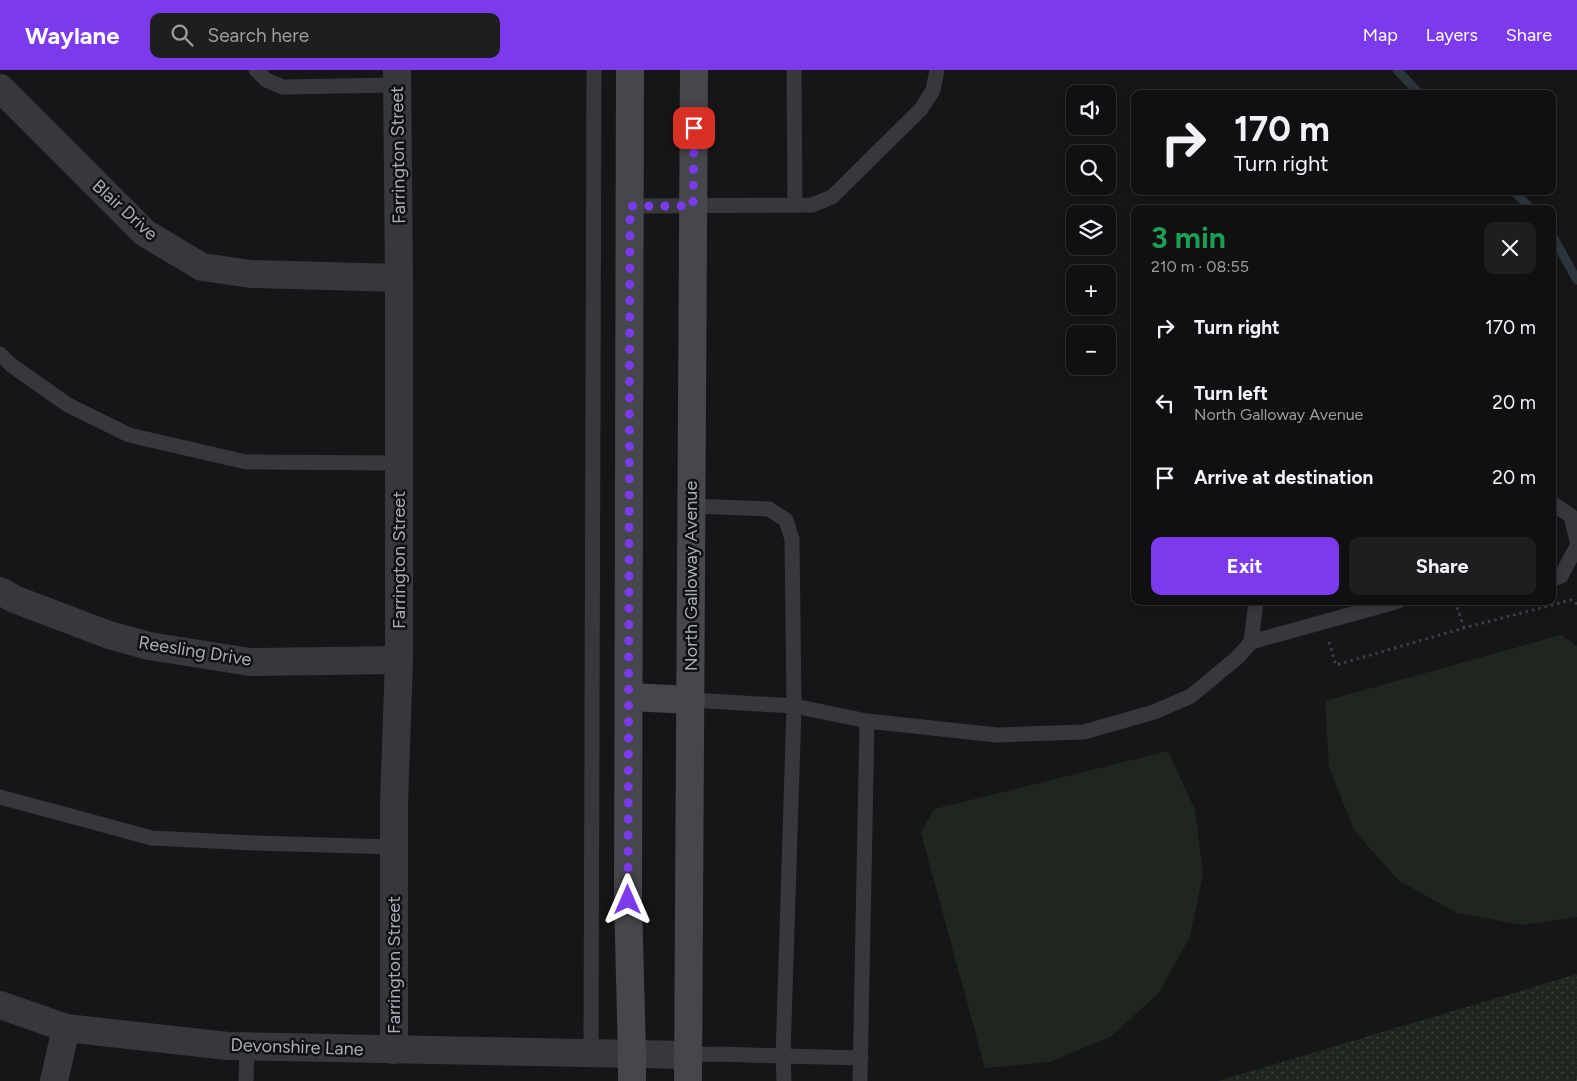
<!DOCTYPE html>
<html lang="en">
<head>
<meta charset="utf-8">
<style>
	:root { --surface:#101012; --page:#1e1e20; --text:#f1f3f6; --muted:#9c9d9f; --line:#303032; --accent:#7c3aed }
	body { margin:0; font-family:Figtree,sans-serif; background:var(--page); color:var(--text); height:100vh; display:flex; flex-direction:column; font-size:19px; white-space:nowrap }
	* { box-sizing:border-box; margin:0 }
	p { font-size:16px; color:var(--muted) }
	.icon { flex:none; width:28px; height:28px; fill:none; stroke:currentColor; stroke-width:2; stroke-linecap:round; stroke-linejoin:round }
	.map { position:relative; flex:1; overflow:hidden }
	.sheet { position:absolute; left:1131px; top:135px; width:425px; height:400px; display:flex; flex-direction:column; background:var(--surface); border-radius:10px; box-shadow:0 2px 8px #0003,0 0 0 1px var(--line) }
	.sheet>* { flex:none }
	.banner { position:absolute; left:1131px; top:20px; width:425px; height:105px; border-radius:10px; box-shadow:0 2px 8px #0003,0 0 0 1px var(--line); background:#101012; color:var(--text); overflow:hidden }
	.buttons { position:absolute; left:1066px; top:15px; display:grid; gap:10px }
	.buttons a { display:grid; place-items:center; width:50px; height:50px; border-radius:10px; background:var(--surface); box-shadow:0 2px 8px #0003,0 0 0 1px var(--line); font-size:25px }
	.pin { position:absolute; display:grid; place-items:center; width:42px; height:42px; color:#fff; margin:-21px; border-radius:10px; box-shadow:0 2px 8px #0006 }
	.me { position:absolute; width:55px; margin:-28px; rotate:0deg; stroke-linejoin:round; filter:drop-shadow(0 0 4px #0008) }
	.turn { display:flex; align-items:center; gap:18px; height:105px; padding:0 20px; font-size:22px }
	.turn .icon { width:65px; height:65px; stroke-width:2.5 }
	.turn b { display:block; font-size:35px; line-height:42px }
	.round { display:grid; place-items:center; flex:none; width:52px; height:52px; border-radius:10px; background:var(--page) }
	.headline { display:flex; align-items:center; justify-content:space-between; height:85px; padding:0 20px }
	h1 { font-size:30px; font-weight:700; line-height:38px; color:#1e9e55 }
	.primary-button { display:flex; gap:10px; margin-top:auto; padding:10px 20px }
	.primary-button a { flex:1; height:58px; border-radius:10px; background:var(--accent); color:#fff; font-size:20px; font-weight:700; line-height:58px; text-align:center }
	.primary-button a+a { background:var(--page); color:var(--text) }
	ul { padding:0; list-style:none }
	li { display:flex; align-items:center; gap:15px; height:75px; padding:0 20px }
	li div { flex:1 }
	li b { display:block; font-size:19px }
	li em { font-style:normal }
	header { display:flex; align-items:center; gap:30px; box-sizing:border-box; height:70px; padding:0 25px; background:var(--accent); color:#fff }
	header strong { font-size:24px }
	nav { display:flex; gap:28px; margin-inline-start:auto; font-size:18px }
	.search { width:350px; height:45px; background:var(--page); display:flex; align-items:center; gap:12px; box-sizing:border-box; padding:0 18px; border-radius:10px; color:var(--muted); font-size:19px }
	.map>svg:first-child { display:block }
</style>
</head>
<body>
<header>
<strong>Waylane</strong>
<div class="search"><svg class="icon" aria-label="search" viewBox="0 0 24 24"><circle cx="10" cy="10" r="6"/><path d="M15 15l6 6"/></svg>Search here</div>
<nav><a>Map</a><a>Layers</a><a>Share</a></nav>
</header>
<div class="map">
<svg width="1577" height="1011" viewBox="0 0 1577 1011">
	<defs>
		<pattern id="green-dots" width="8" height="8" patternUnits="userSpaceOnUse" patternTransform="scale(1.25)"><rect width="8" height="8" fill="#1e261f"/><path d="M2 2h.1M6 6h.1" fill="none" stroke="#3c433d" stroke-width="1.8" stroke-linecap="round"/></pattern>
	</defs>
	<rect width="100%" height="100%" fill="#161618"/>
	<polygon fill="url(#green-dots)" points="1577,904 1577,1011 1218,1011"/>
	<g fill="#1e261f">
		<polygon points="1561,565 1577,576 1577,847 1523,855 1457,843 1398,810 1354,760 1329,697 1325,631"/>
		<polygon points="1168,681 1195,740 1203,804 1190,867 1158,924 1110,967 1050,992 985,998 921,763 934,739"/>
	</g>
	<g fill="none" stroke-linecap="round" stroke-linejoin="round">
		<g stroke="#2c353c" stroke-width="9">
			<polyline points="1397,0 1420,24"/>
			<polyline points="1514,121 1531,139"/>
			<polyline points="1552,165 1577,210"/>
		</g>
		<g stroke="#3d3f44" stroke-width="3" stroke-dasharray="2.5 4" stroke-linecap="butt">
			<polyline points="1455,531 1464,558"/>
			<polyline points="1329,572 1336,595 1464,558 1571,530 1577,534"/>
			<polyline points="1576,1011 1577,1011"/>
		</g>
		<g stroke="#37383d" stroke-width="15">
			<polyline points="256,0 266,10 283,17 397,15"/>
			<polyline points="794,0 795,135"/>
			<polyline points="630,136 812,135 832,127 921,39 933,20 937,0"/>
			<polyline points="0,284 11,295 68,335 129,365 246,392 399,393"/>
			<polyline points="1552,433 1571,446 1577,471"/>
			<polyline points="691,436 769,439 786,450 792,469 794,636 783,986 861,988"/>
			<polyline points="1552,510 1561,506 1577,476"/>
			<polyline points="1251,572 1256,531"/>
			<polyline points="691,630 794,636 867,651 860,1011"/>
			<polyline points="867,651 997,665 1084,662 1154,642 1191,626 1238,587 1251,572 1399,531"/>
			<polyline points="0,727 152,768 253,773 394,777"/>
			<polyline points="591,983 594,0"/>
			<polyline points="688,985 719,984 783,986 784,1011"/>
			<polyline points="246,1011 247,976"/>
		</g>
		<g stroke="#37383d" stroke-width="28">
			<polyline points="0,18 145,163 202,197 251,204 399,208"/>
			<polyline points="0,521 14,529 109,565 149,576 250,592 399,590"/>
			<polyline points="0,935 66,958 228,976 688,985"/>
			<polyline points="394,980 394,734 399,590 399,208 397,0"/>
			<polyline points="54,1011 66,958"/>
		</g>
		<g stroke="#45474d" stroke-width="28">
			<polyline points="630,0 628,830 632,985 632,1011"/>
			<polyline points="629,627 691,630"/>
			<polyline points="688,1011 694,0"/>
		</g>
	</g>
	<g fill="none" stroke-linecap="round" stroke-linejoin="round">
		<polyline stroke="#7c3aed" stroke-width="9" stroke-dasharray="0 16.2" points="628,830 630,136 693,136 694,58"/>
	</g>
	<g text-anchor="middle" stroke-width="5" stroke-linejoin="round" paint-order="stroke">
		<g font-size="18" fill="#a8adb8" stroke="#111113">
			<text transform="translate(398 85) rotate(-91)" y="6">Farrington Street</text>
			<text transform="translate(125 140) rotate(42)" y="6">Blair Drive</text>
			<text transform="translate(399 490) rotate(-90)" y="6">Farrington Street</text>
			<text transform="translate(691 506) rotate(-90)" y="6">North Galloway Avenue</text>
			<text transform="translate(195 581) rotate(9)" y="6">Reesling Drive</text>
			<text transform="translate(394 895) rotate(-90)" y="6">Farrington Street</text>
			<text transform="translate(297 977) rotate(2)" y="6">Devonshire Lane</text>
		</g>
	</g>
</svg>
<div class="buttons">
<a><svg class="icon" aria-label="sound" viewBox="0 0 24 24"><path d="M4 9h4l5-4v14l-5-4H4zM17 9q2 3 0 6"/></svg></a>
<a><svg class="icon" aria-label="search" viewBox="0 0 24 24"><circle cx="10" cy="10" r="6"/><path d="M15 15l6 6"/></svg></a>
<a><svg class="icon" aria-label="layers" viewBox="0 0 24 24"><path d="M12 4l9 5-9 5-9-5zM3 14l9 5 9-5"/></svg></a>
<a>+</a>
<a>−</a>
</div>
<div class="pin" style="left:694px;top:58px;background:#d93025"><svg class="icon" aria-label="arrive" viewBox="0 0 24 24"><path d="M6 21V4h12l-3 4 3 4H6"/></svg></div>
<svg class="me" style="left:628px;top:830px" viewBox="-20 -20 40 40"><path d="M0-17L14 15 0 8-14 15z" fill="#7c3aed" stroke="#fff" stroke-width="4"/></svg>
<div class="banner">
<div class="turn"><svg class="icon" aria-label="right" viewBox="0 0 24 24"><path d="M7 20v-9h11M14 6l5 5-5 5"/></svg><div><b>170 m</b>Turn right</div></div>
</div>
<section class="sheet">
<div class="headline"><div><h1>3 min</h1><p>210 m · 08:55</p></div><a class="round"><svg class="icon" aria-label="close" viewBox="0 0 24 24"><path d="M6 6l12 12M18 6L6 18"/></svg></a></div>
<ul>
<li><svg class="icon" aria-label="right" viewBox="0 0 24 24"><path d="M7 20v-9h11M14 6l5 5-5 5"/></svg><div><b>Turn right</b></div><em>170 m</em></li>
<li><svg class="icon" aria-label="left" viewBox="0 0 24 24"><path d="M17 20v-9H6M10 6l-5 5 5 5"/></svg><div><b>Turn left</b><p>North Galloway Avenue</p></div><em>20 m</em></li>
<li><svg class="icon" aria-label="arrive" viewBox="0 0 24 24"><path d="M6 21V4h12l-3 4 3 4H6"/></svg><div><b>Arrive at destination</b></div><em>20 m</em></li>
</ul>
<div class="primary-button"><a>Exit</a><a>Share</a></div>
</section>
</div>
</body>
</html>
